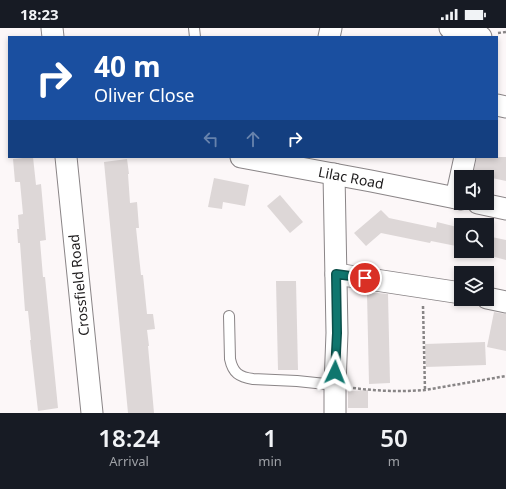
<!DOCTYPE html>
<html lang="en">
<head>
<meta charset="utf-8">
<style>
	:root { --surface:#171b24; --page:#20242c; --text:#f1f3f6; --muted:#9ea1a6 }
	body { margin:0; font-family:"Noto Sans",sans-serif; background:var(--page); color:var(--text); height:100vh; display:flex; flex-direction:column; font-size:15px; white-space:nowrap }
	* { box-sizing:border-box; margin:0 }
	p { font-size:13px; color:var(--muted) }
	.icon { flex:none; width:22px; height:22px; fill:none; stroke:currentColor; stroke-width:2; stroke-linecap:round; stroke-linejoin:round }
	.map { position:relative; height:385px; overflow:hidden }
	.sheet { display:flex; flex-direction:column; background:var(--surface); flex:1 }
	.sheet>* { flex:none }
	.banner { position:absolute; left:8px; top:8px; width:490px; height:122px; border-radius:0px; box-shadow:0 2px 6px #0003; background:#1a4fa0; color:#fff; overflow:hidden }
	.tools { position:absolute; left:454px; top:142px; display:grid; gap:8px }
	.tools a { display:grid; place-items:center; width:40px; height:40px; border-radius:0px; background:var(--surface); box-shadow:0 2px 6px #0003; font-size:20px }
	.pin { position:absolute; display:grid; place-items:center; width:34px; height:34px; color:#fff; margin:-17px; border:2px solid #fff; border-radius:50%; box-shadow:0 1px 4px #0007 }
	.me { position:absolute; width:44px; margin:-22px; rotate:2deg; stroke-linejoin:round; filter:drop-shadow(0 0 3px #0008) }
	.turn { display:flex; align-items:center; gap:14px; height:84px; padding:0 20px; font-size:18px }
	.turn .icon { width:52px; height:52px; stroke-width:2.5 }
	.turn b { display:block; font-size:28px; line-height:34px }
	.lanes { display:flex; align-items:center; height:38px; padding:0 20px; background:#0003; justify-content:center; gap:20px; direction:ltr }
	.lanes .off { opacity:.35 }
	.eta { display:flex; justify-content:space-evenly; align-items:center; height:68px; text-align:center }
	.eta b { font-size:24px; font-weight:600; line-height:28px }
	.status { display:flex; justify-content:space-between; align-items:center; height:28px; padding:0 20px; background:var(--surface); direction:ltr }
	.status svg { height:11px; fill:currentColor }
	.map>svg:first-child { display:block }
</style>
</head>
<body>
<div class="status"><b>18:23</b><svg viewBox="0 0 49 12"><path d="M0 12V9h3v3zM5 12V6h3v6zM10 12V3h3v9zM15 12V0h3v12zM26 1h20v11H26zM47 4h2v5h-2z"/></svg></div>
<div class="map">
<svg width="506" height="385" viewBox="0 0 506 385">
	<rect width="100%" height="100%" fill="#fcf7f8"/>
	<g fill="#ddd7d7">
		<polygon points="33,129 36,157 41,156 46,212 40,213 43,249 45,249 58,380 38,383 30,312 31,312 28,283 25,283 20,215 18,215 17,201 19,201 18,187 23,186 20,154 15,154 13,131"/>
		<polygon points="477,129 506,129 506,153 473,146"/>
		<polygon points="127,131 129,146 128,146 130,175 137,174 139,200 136,200 141,247 143,247 147,286 153,286 155,301 147,302 149,318 148,318 154,385 128,385 104,134"/>
		<polygon points="214,150 249,157 245,178 223,174 222,181 208,179"/>
		<polygon points="280,167 303,194 290,205 267,178"/>
		<polygon points="381,182 389,190 436,200 437,194 461,200 461,219 431,213 430,215 381,205 366,218 354,205"/>
		<polygon points="487,208 506,212 506,232 487,227"/>
		<polygon points="276,253 296,253 298,342 278,342"/>
		<polygon points="367,265 378,265 388,266 390,355 369,356"/>
		<polygon points="494,284 506,286 506,323 487,319"/>
		<polygon points="485,314 486,337 426,339 425,316"/>
		<polygon points="368,362 368,380 348,380 348,363"/>
	</g>
	<g fill="none" stroke-linecap="round" stroke-linejoin="round">
		<defs>
			<g id="service">
				<polyline points="194,0 195,9"/>
				<path d="M 229,288 L 230,331 C 233,345 239,349 253,351 L 297,353 L 335,357"/>
			</g>
			<g id="minor">
				<polyline points="52,0 53,9"/>
				<polyline points="450,0 481,9"/>
				<polyline points="329,9 331,0"/>
				<polyline points="497,77 506,79"/>
				<polyline points="66,129 92,385"/>
				<polyline points="241,129 371,153 461,171"/>
				<polyline points="334,146 337,305 335,357 335,385"/>
				<polyline points="456,170 465,129"/>
				<polyline points="478,175 506,181"/>
				<polyline points="336,246 461,265"/>
				<polyline points="487,270 506,274"/>
			</g>
		</defs>
		<use href="#service" stroke="#8a8587" stroke-width="12"/>
		<use href="#minor" stroke="#8a8587" stroke-width="23"/>
		<g stroke="#888586" stroke-width="2.5" stroke-dasharray="3 2" stroke-linecap="butt">
			<polyline points="498,5 506,4"/>
			<polyline points="423,278 425,362"/>
			<path d="M 353,360 C 377,363 401,364 425,362 L 506,348"/>
		</g>
		<use href="#service" stroke="#fff" stroke-width="10"/>
		<use href="#minor" stroke="#fff" stroke-width="21"/>
	</g>
	<g fill="none" stroke-linecap="round" stroke-linejoin="round">
		<defs>
			<polyline id="route" points="335,344 337,305 336,246 365,250"/>
		</defs>
		<use href="#route" stroke="#0a4d48" stroke-width="10"/>
		<use href="#route" stroke="#0f766e" stroke-width="7"/>
	</g>
	<g text-anchor="middle" stroke-width="3" stroke-linejoin="round" paint-order="stroke">
		<g font-size="14" fill="#1f1d1e" stroke="#fff">
			<text transform="translate(351 150) rotate(11)" y="5">Lilac Road</text>
			<text transform="translate(79 257) rotate(-96)" y="5">Crossfield Road</text>
		</g>
	</g>
</svg>
<div class="tools">
<a><svg class="icon" aria-label="sound" viewBox="0 0 24 24"><path d="M4 9h4l5-4v14l-5-4H4zM17 9q2 3 0 6"/></svg></a>
<a><svg class="icon" aria-label="search" viewBox="0 0 24 24"><circle cx="10" cy="10" r="6"/><path d="M15 15l6 6"/></svg></a>
<a><svg class="icon" aria-label="layers" viewBox="0 0 24 24"><path d="M12 4l9 5-9 5-9-5zM3 14l9 5 9-5"/></svg></a>
</div>
<div class="pin" style="left:365px;top:250px;background:#d93025"><svg class="icon" aria-label="arrive" viewBox="0 0 24 24"><path d="M6 21V4h12l-3 4 3 4H6"/></svg></div>
<svg class="me" style="left:335px;top:344px" viewBox="-20 -20 40 40"><path d="M0-17L14 15 0 8-14 15z" fill="#0f766e" stroke="#fff" stroke-width="4"/></svg>
<div class="banner">
<div class="turn"><svg class="icon" aria-label="right" viewBox="0 0 24 24"><path d="M7 20v-9h11M14 6l5 5-5 5"/></svg><div><b>40 m</b>Oliver Close</div></div>
<div class="lanes"><svg class="icon off" aria-label="left" viewBox="0 0 24 24"><path d="M17 20v-9H6M10 6l-5 5 5 5"/></svg><svg class="icon off" aria-label="ahead" viewBox="0 0 24 24"><path d="M12 20V5M6 11l6-6 6 6"/></svg><svg class="icon" aria-label="right" viewBox="0 0 24 24"><path d="M7 20v-9h11M14 6l5 5-5 5"/></svg></div>
</div>
</div>
<section class="sheet">
<div class="eta">
<div><b>18:24</b><p>Arrival</p></div>
<div><b>1</b><p>min</p></div>
<div><b>50</b><p>m</p></div>
</div>
</section>
</body>
</html>
